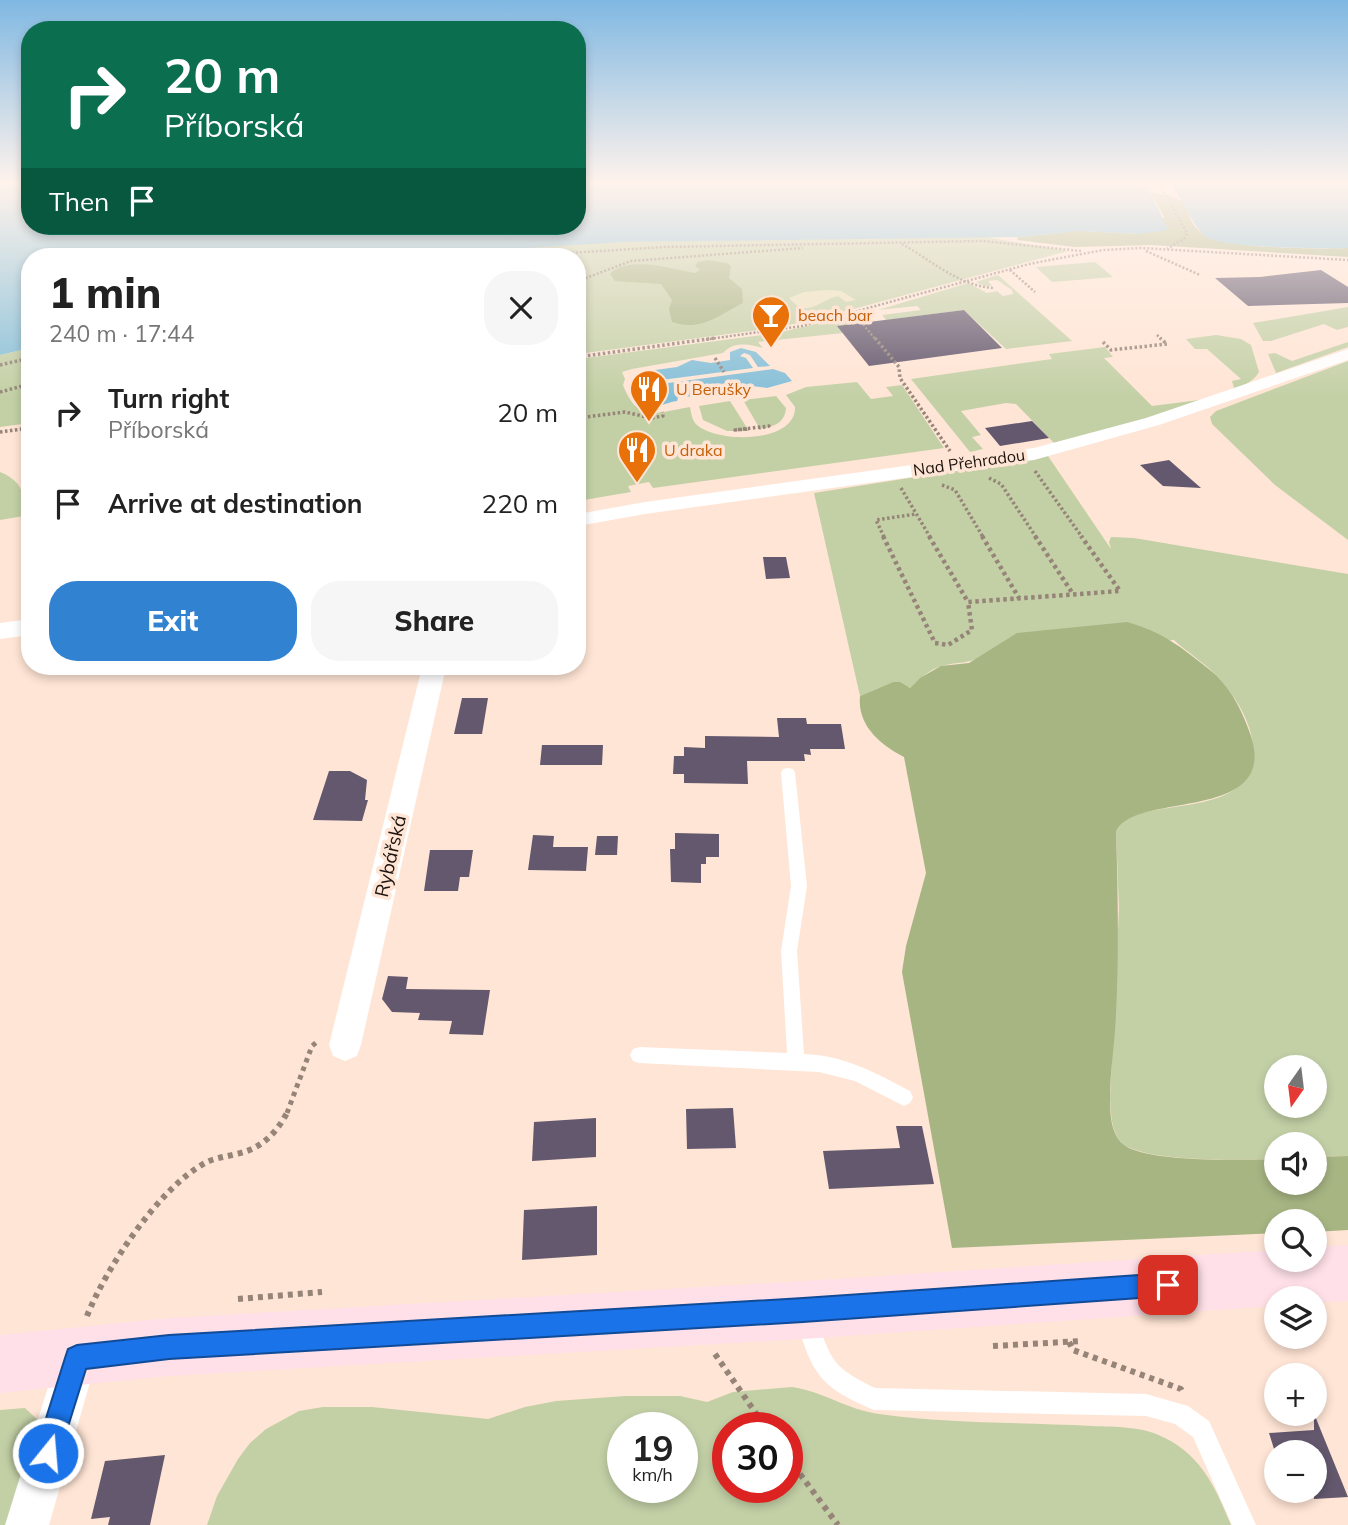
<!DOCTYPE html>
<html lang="en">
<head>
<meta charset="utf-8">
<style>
	:root { --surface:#fff; --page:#f6f6f6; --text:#222; --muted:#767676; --accent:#3183d2 }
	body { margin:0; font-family:Mulish,sans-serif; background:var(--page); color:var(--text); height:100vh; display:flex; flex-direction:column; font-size:26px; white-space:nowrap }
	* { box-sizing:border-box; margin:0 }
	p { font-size:23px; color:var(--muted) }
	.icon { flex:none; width:38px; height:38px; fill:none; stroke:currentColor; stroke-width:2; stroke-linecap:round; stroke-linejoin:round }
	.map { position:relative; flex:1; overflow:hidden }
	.details { position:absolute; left:21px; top:248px; width:565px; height:427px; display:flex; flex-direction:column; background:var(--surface); border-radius:28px; box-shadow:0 4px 10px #0003 }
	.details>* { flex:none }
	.guide { position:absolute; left:21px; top:21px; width:565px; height:214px; border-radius:28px; box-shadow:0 4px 10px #0003; background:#0b6e4f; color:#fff; overflow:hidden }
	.needle { width:46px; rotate:194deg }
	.controls { position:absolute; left:1264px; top:1055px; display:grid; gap:14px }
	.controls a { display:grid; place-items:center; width:63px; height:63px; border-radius:50%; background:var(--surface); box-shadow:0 4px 10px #0003; font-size:35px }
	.speed { position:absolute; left:607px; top:1412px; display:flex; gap:14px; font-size:35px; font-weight:700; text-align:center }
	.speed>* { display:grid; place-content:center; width:91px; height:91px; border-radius:50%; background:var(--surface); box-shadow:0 4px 10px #0003; line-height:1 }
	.speed small { font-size:18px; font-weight:400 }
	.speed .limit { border:10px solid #d22; background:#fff; color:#111 }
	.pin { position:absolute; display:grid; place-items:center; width:60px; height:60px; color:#fff; margin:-30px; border-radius:14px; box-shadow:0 4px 10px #0006 }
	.me { position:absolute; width:77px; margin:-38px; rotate:17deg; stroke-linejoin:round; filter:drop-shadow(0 0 5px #0008) }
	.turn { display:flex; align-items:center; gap:24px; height:147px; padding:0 28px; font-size:32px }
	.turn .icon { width:91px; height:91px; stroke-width:2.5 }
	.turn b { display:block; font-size:49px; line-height:60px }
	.then { display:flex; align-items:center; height:66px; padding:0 28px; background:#0003; gap:14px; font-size:26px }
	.round { display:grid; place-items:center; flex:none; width:74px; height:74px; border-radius:28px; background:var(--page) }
	.summary { display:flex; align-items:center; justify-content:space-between; height:119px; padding:0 28px }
	h1 { font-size:42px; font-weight:800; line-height:52px }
	.button { display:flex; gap:14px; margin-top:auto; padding:14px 28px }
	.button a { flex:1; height:80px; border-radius:28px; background:var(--accent); color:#fff; font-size:28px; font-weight:800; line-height:80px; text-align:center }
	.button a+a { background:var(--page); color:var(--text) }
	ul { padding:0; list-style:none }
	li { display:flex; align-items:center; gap:21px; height:91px; padding:0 28px }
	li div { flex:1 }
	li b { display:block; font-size:26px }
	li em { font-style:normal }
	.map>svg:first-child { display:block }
</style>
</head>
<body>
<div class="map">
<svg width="1348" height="1525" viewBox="0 0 1348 1525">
	<rect width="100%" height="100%" fill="#ffe5d5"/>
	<g fill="#c3d0a6" fill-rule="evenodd">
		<polygon points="980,236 1068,251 813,320 774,328 578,354 578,257 461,257 480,254 480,251 595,242"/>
		<polygon points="1095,262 1113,277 1052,282 1036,267"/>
		<polygon points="998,275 1072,341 1006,349 964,310 886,320 882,315 921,310 917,306 878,310 968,283 987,293 997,291 1003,296 1013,294 1012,290 997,280 988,281 992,286 984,286 976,282"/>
		<polygon points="1348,307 1348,327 1337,330 1324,324 1271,341 1263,341 1253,323"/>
		<path d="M 854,315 L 860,323 L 838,326 L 843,333 L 758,342 L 763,348 C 748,344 734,341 723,353 L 632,369 L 622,372 L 625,379 L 623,385 C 638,423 655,413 690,407 C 691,412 692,419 695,423 C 714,444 796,444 795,407 L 786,395 L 806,387 L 857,382 L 871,399 L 893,396 L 886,387 L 902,385 L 944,448 L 653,488 L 649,482 L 628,486 L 631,492 L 578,501 L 578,359 L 777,333 Z"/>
		<path d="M 1216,335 L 1241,339 L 1251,345 L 1259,372 C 1244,402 1092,433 1054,443 L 1016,404 L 1006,403 L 961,411 L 981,435 L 972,437 L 983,449 L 970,452 L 911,379 L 1052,359 L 1049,354 L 1105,347 L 1113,357 L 1104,358 L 1152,406 L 1207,399 L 1234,388 L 1232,381 L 1241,379 L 1207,349 L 1195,349 L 1186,339 Z"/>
		<polygon points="1348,342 1348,347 1276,373 1268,354 1275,353 1292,361"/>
		<polygon points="30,348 30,423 0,427 0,355"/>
		<polygon points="1348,361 1348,540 1275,485 1212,424 1210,417 1216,411"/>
		<path d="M 776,396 L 786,408 C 785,423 773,427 760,429 L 743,400 Z"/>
		<polygon points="730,401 749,431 727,431 703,420 699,406"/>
		<path d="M 1048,456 L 1111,549 L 1109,542 L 1111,537 L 1134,538 L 1348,574 L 1348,1156 L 1314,1157 L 1314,1144 L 1276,1144 L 1276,1159 C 1246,1160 1137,1163 1120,1141 C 1111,1130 1111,1113 1110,1099 L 1119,908 L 1116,832 C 1133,790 1254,828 1253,749 C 1253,723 1233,692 1215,674 C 1203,662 1187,652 1174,640 L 985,655 C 966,665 960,661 942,666 C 930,669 918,680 910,688 L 893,682 L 860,696 L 814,493 ZM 1276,1068 L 1314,1068 L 1314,1106 L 1276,1106 Z"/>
		<path d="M 0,472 C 15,478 22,486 25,502 L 30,501 L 30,515 L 0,520 Z"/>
		<path d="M 792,1387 C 822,1391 848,1410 879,1414 C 950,1424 1021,1422 1092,1426 C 1116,1427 1143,1426 1165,1438 C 1202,1456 1216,1489 1231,1525 L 207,1525 L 217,1496 L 238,1459 L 250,1443 L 266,1429 L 299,1411 L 323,1407 L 372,1407 L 488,1419 L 525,1407 L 556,1401 L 625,1396 L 680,1396 L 707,1402 L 733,1392 ZM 623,1428 L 682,1428 L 682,1488 L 623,1488 ZM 728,1428 L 788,1428 L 788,1488 L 728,1488 Z"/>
		<polygon points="25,1408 41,1423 11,1525 0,1525 0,1410"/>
	</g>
	<g fill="#a7b583">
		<path d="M 1151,193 C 1201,196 1177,218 1206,236 C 1227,249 1321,249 1348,248 L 1348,257 L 1152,245 L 1075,247 L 1017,240 L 1018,237 L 1080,231 L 1140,234 L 1164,217 Z"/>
		<path d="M 708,260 L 727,263 L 731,266 L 729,278 L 742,289 L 743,303 C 719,315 701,332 672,322 L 669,309 L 672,300 L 661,284 L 615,281 L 610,274 C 626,255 673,269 695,273 L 700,270 L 695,266 L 698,262 Z"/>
		<path d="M 1127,622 C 1163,632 1181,647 1210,670 C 1228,684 1240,706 1248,728 C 1288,826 1133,789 1116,832 C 1118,893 1119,953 1116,1014 C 1115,1042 1110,1071 1110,1099 C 1110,1114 1111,1134 1123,1144 C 1144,1163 1245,1160 1276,1159 L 1276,1183 L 1314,1183 L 1314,1157 L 1348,1156 L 1348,1230 L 1314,1232 L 1314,1222 L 1276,1222 L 1276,1233 L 952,1248 L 902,972 L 906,946 L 926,873 L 904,757 C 881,745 857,726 860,696 L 893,682 L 900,682 L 910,688 L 920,678 L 941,666 L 969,663 L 1017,633 Z"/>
	</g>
	<path fill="#ebe1bc" d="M 829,290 L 841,291 L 856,300 L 846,302 L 838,296 C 819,300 808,320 789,298 L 804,292 Z"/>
	<g fill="#84bfd8">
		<polygon points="0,185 30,185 30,226 578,226 578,185 1147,185 1168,230 1140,234 1080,231 1018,237 623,242 480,251 481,254 461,257 30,257 30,348 0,355"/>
		<path d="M 1172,185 L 1348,185 L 1348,248 C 1321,249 1230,248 1208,238 C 1195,231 1181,198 1172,185 Z"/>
		<polygon points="741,348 756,352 770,366 758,367 750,355 744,353 740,356 746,358 753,368 646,382 641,372 677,367 692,360 711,363 730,360 730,352"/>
		<path d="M 773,369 L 785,373 L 792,381 L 767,388 L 728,383 L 713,388 L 706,394 L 678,398 L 677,401 C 662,403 648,415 636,399 L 643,392 L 652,391 L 646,386 Z"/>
	</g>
	<g fill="#63586d">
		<polygon points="1321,270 1348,287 1348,303 1248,306 1215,278 1260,277"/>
		<polygon points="964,310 1002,348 869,366 837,326"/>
		<polygon points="1032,421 1049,438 1000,446 985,428"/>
		<polygon points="1169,460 1201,488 1163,486 1140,465"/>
		<polygon points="763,557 786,557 790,578 766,579"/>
		<polygon points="462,698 488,698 482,734 454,734"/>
		<polygon points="777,718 806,718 807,724 841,724 845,749 810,749 811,755 804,754 805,761 747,761 748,784 684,783 684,774 673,774 674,756 684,756 684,747 705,748 705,736 779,737"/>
		<polygon points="542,745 603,745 602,765 540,765"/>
		<polygon points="329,771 350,771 367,780 365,800 368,800 362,821 313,820"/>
		<polygon points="675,833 719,834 719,857 706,857 706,864 701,864 701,883 671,882 670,849 675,849"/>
		<polygon points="533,835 554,836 553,847 588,847 586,871 528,870"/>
		<polygon points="597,836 618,836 617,855 595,855"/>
		<polygon points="430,850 473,850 469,877 460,877 458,891 424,891"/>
		<polygon points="388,976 408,977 406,989 490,990 483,1035 449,1034 452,1021 418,1020 420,1013 392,1012 382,999"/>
		<polygon points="733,1108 736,1148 687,1149 686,1109"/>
		<polygon points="596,1118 596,1157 532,1161 534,1122"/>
		<polygon points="896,1126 922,1126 934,1184 829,1189 823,1151 900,1148"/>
		<polygon points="597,1206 597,1255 522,1260 524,1210"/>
		<polygon points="1314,1416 1315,1416 1348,1497 1314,1499 1314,1452 1275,1452 1269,1433 1314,1430"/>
		<polygon points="165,1455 150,1525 108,1525 110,1517 91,1519 105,1461"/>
	</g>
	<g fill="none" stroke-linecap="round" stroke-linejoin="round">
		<g stroke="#968479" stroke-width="2.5" stroke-dasharray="2 2" stroke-linecap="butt">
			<polyline points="1160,185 1187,233 1185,238 1167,249"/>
			<path d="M 902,244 C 931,260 960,287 995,288"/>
			<polyline points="1146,251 1200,275"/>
			<polyline points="504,257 664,247 982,241 1081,251"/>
			<polyline points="1010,270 1035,292"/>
			<polyline points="578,281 631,261 803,248"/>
			<polyline points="853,312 876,340"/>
			<polyline points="1157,335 1162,340"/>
			<polyline points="702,340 802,326 1029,264 1103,250 1141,248 1348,260"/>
		</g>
		<g stroke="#968479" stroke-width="3.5" stroke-dasharray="2.5 2.5" stroke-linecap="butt">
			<polyline points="875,338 899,367 900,378 950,451"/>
			<polyline points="1103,342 1111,350 1167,344 1160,338"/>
			<polyline points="578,357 715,338"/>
			<polyline points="715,358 724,372"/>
			<polyline points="0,365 30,358"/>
			<polyline points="0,392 30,384"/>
			<polyline points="578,418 625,412 651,418 663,416 662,412"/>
			<polyline points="747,429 735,430 769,426 759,428"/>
			<polyline points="0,432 30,428"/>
			<polyline points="1035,471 1082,537"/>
			<polyline points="989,478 1001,484 1036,537"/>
			<polyline points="942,485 955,490 983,537"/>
			<polyline points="901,488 930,537"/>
			<polyline points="884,537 876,520 916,514"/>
		</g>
		<g stroke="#968479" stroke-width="4.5" stroke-dasharray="3.5 3.5" stroke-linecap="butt">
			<polyline points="883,536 935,643 948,645 972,630 968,602"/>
			<polyline points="929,536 968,602 1120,591 1081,536"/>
			<polyline points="982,536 1019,598"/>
			<polyline points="1035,536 1073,594"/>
		</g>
		<polyline stroke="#968479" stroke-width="5" stroke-dasharray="4.5 4.5" stroke-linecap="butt" points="287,1113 312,1046 318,1041"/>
		<g stroke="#968479" stroke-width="6" stroke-dasharray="5 5" stroke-linecap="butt">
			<polyline points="238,1299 322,1292"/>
			<path d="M 87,1316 C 106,1268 159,1188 205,1163 C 214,1158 225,1157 236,1154 C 261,1149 276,1134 288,1111"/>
			<polyline points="1069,1342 1073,1350 1181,1389 1183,1394"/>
			<polyline points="993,1346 1082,1341"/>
			<polyline points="715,1354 766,1428"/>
			<polyline points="788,1458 838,1525"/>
		</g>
		<g fill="#fff" fill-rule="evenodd">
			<path d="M 788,768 L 793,769 L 795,773 L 807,886 L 797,951 L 804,1054 C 844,1055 876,1073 910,1091 L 913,1097 L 910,1103 L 904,1106 L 855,1081 L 819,1072 L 639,1063 L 633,1061 L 630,1055 L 633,1049 L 639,1047 L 787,1053 L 781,951 L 791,886 L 781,773 L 783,769 Z"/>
			<path d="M 807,1312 L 814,1315 C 833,1359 828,1365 875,1388 L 1146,1394 L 1188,1406 L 1209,1421 L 1256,1525 L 1232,1525 L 1193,1437 L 1175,1424 L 1146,1416 L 874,1410 C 822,1388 812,1375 797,1322 L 800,1315 Z"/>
		</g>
		<g fill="#fff" fill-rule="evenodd">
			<polygon points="1348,349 1348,360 1159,425 1034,460 645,514 578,526 578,514 645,502 1034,448 1146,418"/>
			<polygon points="30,619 30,635 0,639 0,623"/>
			<polygon points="422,667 446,667 361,1045 357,1056 345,1061 333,1056 329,1045"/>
			<polygon points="77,1338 91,1344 97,1358 49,1525 5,1525 57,1358 63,1344"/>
		</g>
		<polygon fill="#ffe0e8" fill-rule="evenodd" points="1348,1245 1348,1301 1314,1303 1314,1298 1276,1298 1276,1306 803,1339 169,1376 0,1393 0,1335 169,1318 803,1281 1276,1250 1276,1260 1314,1260 1314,1247"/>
	</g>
	<linearGradient id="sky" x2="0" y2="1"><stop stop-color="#80b8e2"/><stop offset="0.46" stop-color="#fff3ec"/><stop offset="1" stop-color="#fff3ec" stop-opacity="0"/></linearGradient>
	<rect width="1348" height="398" fill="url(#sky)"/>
	<polygon fill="#1a73e8" stroke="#114b97" stroke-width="2" points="1168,1273 1176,1276 1180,1285 1176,1293 1168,1296 803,1322 169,1359 86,1369 57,1462 48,1466 39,1462 35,1453 65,1358 68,1349 77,1345 169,1335 803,1298"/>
	<defs>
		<symbol id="bar-pin" viewBox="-11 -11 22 30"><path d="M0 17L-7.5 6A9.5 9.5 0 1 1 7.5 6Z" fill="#e8710a" stroke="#ffe5d5"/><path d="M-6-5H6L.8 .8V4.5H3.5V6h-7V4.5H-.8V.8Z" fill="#fff"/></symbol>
		<symbol id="restaurant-pin" viewBox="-11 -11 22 30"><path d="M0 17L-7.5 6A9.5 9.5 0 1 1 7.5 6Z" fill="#e8710a" stroke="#ffe5d5"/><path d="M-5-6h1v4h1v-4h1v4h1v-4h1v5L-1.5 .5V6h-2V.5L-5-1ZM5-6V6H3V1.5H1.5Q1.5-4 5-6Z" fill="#fff"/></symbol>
	</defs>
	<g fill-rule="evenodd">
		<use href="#bar-pin" x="749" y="293" width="44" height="60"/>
		<use href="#restaurant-pin" x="627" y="367" width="44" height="60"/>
		<use href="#restaurant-pin" x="615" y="428" width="44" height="60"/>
	</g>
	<g text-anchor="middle" stroke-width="7" stroke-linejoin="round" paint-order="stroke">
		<g font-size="16" fill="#c56008" stroke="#ffe5d5" text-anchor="start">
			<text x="798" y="321">beach bar</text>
			<text x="676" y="395">U Berušky</text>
			<text x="664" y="456">U draka</text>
		</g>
		<g font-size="16" fill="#1d140f" stroke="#ffe5d5">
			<text transform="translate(969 462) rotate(-8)" y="6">Nad Přehradou</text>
		</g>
		<g font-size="19" fill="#1d140f" stroke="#ffe5d5">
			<text transform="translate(390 856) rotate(-77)" y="7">Rybářská</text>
		</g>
	</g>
</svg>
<div class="controls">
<a><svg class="needle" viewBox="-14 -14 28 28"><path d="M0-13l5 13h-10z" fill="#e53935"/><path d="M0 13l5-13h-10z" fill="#767676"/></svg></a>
<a><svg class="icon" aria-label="sound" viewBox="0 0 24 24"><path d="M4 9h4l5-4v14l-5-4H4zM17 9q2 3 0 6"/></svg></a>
<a><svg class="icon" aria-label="search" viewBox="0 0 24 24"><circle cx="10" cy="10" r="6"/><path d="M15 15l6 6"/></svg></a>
<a><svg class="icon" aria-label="layers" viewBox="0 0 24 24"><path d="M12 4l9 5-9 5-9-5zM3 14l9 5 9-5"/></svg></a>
<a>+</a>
<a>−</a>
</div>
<div class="speed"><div>19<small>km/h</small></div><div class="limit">30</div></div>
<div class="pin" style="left:1168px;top:1285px;background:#d93025"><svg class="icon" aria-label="arrive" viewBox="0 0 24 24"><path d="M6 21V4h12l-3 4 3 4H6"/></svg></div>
<svg class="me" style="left:48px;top:1453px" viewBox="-20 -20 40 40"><circle r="17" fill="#1a73e8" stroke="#fff" stroke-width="3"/><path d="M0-11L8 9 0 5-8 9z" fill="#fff"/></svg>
<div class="guide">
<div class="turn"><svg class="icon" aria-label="right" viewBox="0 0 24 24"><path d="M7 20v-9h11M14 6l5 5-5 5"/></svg><div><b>20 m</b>Příborská</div></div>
<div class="then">Then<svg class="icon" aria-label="arrive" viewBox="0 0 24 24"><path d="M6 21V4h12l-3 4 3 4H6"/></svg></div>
</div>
<section class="details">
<div class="summary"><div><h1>1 min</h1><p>240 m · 17:44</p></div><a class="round"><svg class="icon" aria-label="close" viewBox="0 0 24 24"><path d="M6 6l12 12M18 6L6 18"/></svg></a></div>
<ul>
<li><svg class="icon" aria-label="right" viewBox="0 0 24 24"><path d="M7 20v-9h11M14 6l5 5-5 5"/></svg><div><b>Turn right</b><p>Příborská</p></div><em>20 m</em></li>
<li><svg class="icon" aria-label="arrive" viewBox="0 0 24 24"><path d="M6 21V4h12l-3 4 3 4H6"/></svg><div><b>Arrive at destination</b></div><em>220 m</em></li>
</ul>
<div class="button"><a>Exit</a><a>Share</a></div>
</section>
</div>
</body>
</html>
